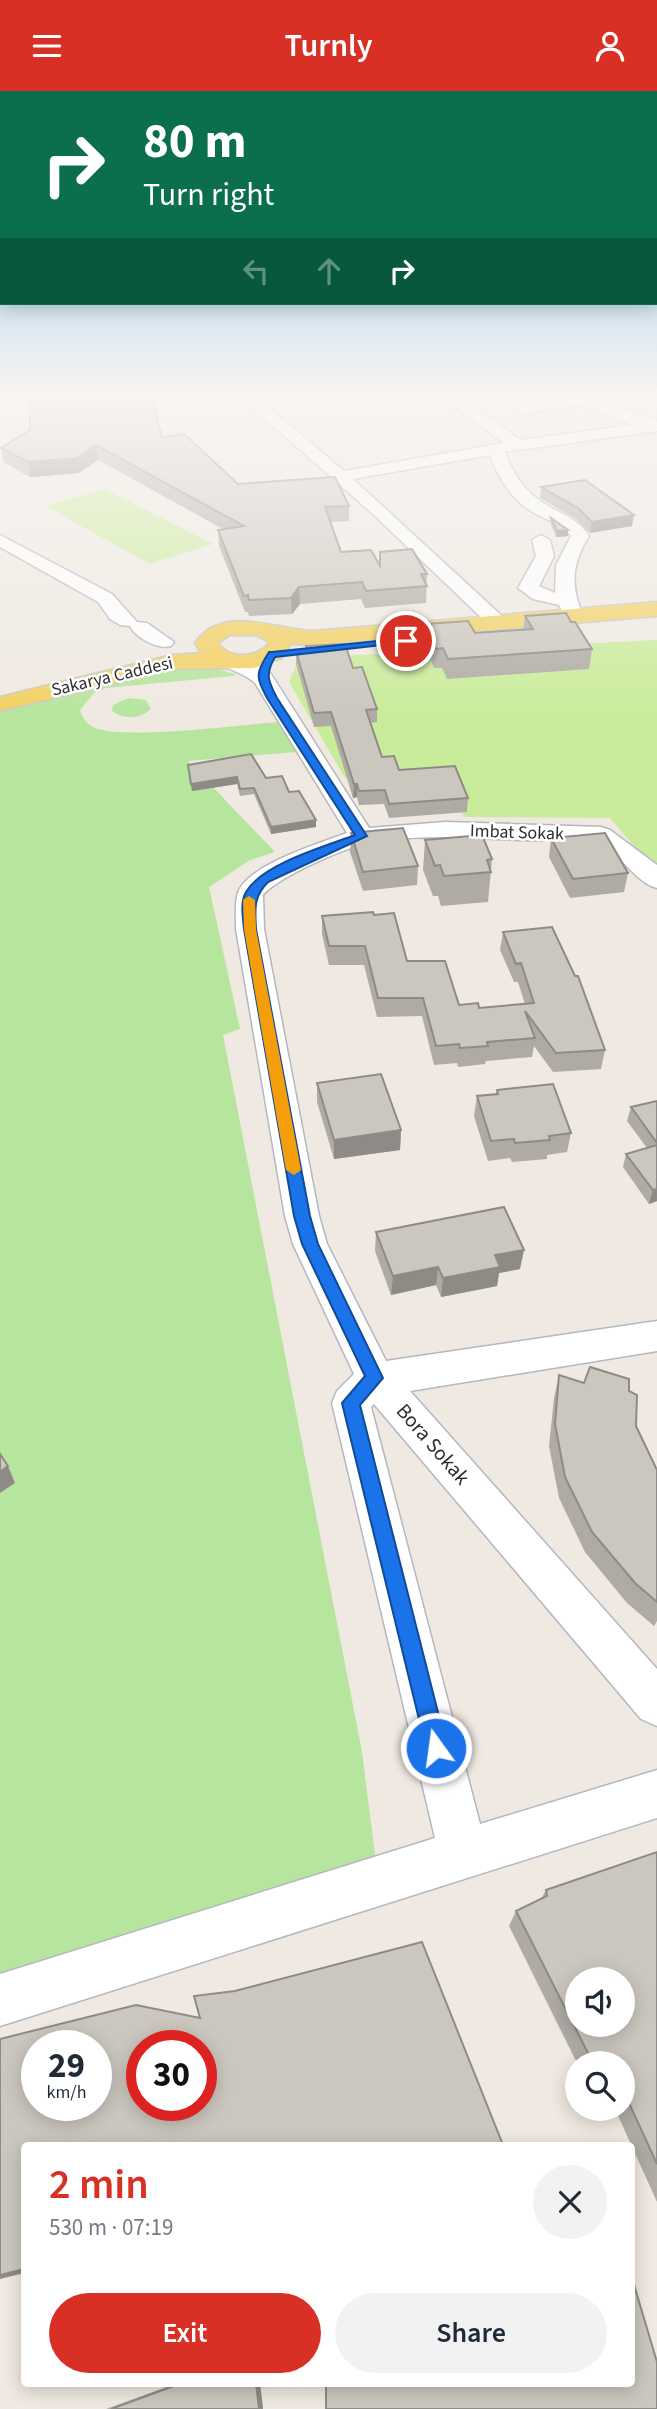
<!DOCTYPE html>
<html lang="en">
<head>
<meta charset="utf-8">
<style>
	:root { --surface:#fff; --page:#f2f2f3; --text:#1f2937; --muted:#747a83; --accent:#d93025 }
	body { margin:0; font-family:"Source Sans 3",sans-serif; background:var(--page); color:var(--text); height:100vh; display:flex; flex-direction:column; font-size:26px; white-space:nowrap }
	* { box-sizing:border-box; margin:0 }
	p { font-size:23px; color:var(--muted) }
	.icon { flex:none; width:38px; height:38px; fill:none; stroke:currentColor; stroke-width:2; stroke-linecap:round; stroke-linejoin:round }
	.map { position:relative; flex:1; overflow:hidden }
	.drawer { position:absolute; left:21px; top:2051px; width:614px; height:245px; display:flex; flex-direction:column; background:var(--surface); border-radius:7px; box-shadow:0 4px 18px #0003 }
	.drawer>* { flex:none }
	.hud { position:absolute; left:0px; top:0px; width:658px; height:214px; box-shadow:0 4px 18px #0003; background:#0b6e4f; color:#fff; overflow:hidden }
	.tools { position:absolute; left:565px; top:1876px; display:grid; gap:14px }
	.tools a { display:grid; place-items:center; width:70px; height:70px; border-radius:50%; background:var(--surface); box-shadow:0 4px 18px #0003; font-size:35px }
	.speed { position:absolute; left:21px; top:1939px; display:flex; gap:14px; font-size:35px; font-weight:700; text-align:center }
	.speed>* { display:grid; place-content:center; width:91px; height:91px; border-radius:50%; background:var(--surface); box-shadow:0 4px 18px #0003; line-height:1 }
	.speed small { font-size:18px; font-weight:400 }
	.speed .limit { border:10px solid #d22; background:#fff; color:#111 }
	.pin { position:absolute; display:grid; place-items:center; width:60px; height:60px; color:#fff; margin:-30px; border:4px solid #fff; border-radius:50%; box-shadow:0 2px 7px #0007 }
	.me { position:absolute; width:77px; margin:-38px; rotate:346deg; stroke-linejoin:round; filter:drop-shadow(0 0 5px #0008) }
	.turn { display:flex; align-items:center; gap:24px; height:147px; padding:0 28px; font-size:32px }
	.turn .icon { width:91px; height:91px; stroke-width:2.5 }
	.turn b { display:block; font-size:49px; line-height:60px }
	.lanes { display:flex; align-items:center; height:66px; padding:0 28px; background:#0003; justify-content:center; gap:35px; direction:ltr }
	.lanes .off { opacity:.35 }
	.round { display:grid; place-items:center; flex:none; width:74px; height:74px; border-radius:37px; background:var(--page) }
	.overview { display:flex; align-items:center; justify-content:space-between; height:119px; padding:0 28px }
	h1 { font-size:42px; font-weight:600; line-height:52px; color:var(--accent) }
	.cta { display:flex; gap:14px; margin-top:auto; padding:14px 28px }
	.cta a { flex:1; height:80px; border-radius:42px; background:var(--accent); color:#fff; font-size:28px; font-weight:600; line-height:80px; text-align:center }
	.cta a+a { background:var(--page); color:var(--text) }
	header { display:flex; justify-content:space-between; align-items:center; height:91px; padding:0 28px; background:var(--accent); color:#fff; font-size:32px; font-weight:600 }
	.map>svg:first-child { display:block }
</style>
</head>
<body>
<header><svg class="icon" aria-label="menu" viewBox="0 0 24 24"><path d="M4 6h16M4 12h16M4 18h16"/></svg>Turnly<svg class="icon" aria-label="person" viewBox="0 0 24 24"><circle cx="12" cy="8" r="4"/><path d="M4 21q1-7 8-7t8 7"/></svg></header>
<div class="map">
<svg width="657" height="2318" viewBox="0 0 657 2318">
	<rect width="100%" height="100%" fill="#efe9e1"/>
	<g fill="#b6e59e">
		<path d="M 203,575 L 236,583 L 233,585 L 106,597 L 94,602 L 80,619 C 82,626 86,632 93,636 C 119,650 241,634 277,631 L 296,661 L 188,670 L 275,761 L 250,769 L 209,796 L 240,938 L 223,944 L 362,1661 L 376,1772 L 0,1886 L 0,620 L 22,612 L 161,579 Z"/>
		<path d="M 128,607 L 146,609 L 151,618 C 140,628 124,629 112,620 L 113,614 Z"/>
	</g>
	<g fill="#c9ec9a">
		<polygon points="105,398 213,453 150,473 45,415"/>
		<polygon points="657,549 657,782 610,727 464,726 451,700 375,687 345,687 289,591 299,567"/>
	</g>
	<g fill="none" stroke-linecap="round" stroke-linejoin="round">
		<defs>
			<g id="minor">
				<path d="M 238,304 L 254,304 L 344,380 L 504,352 L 439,304 L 455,304 L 521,349 L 632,334 L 583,314 L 523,322 L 515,317 L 523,312 L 567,307 L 565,304 L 584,304 L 657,330 L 657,340 L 505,361 C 513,383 525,401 545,413 C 562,424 578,427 589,445 C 572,472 570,495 583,524 L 580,528 L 566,528 L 559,514 L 533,508 L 518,497 L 536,465 L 532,449 L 541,444 L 550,449 L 554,465 L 539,495 L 555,502 L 556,474 L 571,445 C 563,433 550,430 538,424 C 514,412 499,389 490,364 L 353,388 L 502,525 L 505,529 L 502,533 L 488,533 L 374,424 Z"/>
				<path d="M 0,444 L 112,503 L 137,531 L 147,532 L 174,551 L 171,555 C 158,559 136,547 130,535 L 120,534 L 110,528 L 98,511 L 0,456 Z"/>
				<path d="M 225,562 L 259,572 L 271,583 L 369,737 L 445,731 L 601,736 L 610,739 L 657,774 L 657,797 C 633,791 618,756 593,751 C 572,747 549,750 528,749 C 476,748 420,742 368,752 C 344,757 278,786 263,804 L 264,838 L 319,1125 L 327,1153 L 386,1270 L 657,1230 L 657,1260 L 410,1300 L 657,1578 L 657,1635 L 641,1628 L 374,1313 L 371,1316 L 480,1733 L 657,1679 L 657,1727 L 0,1935 L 0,1883 L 435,1747 L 332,1312 L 337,1300 L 354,1283 L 293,1153 L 285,1125 L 236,838 C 236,828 235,815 237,805 C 242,775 321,752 347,742 L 255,592 C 242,580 221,577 214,568 L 218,564 Z"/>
			</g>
			<path id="major" d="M 657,511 L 657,525 L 313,554 L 291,553 L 282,567 L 254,577 L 172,578 L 0,620 L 0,606 L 172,564 L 201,562 L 195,552 C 222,512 275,539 313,540 ZM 230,544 L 256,544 L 267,550 L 268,554 C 254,566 230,569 218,552 Z"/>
		</defs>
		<use href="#minor" stroke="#b4b7c1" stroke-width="3"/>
		<use href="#major" stroke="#c9c9c9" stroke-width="3"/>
		<use href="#minor" fill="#fff" fill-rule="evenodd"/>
		<use href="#major" fill="#f2d163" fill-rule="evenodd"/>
	</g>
	<g fill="#afaba4">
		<polygon points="162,346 238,393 349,415 349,430 331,431 341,461 380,475 427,483 426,512 365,517 361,508 300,513 292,523 249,525 248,521 245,521 219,455 218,439 223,438 98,369 79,382 30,386 3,371 1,357"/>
		<polygon points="541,396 632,435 590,442 576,428 540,407"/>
		<polygon points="551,427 568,445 556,446 551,433"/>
		<polygon points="525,525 571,531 592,558 589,578 447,588 442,577 434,577 425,553 426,533 475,542 523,539"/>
		<polygon points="306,555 353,577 377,618 377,631 370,632 382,666 399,679 468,707 467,721 389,727 384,713 359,714 357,706 353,707 331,635 314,636 296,573 296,560 306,562"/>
		<polygon points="189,681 266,687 289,701 316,729 316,736 271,743 254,703 240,705 237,693 192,700"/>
		<polygon points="351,742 418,775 417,794 363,800 350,761"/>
		<polygon points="551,747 628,782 624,801 570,807 549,766"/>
		<polygon points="425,749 492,768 488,811 441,815 438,805 433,805 423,779"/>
		<polygon points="374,824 407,870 459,914 479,917 525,913 518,891 514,891 500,859 503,841 605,959 601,978 553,981 534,955 532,966 486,970 485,973 458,976 457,972 434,974 422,925 377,926 364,874 329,874 322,843 322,825"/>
		<polygon points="317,992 401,1039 400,1059 334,1068 317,1011"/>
		<polygon points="497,999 571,1042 567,1061 547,1064 547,1068 512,1071 510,1067 488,1070 474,1025 477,1005 496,1003"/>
		<polygon points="657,1010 657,1110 649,1113 623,1076 626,1063 647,1057 627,1030 631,1016"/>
		<polygon points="376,1141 520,1178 499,1182 497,1195 441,1206 436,1194 391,1204 375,1160"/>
		<polygon points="559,1284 584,1292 629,1300 636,1335 657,1379 657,1530 654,1535 627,1512 585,1461 559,1407 549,1355 554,1307"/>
		<polygon points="657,1761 657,2111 615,2018 623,2018 623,1972 578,1972 578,1974 509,1835 516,1820 541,1808 546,1799"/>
		<polygon points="177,2292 260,2292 263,2318 106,2318"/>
	</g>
	<g fill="#8e8b86">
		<polygon points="96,354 98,369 79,382 30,386 28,371"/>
		<polygon points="634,424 632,435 590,442 592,431"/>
		<polygon points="568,439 568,445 556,446 557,440"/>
		<polygon points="299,496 300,513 292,523 291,507"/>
		<polygon points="237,686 237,693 192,700 191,693"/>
		<polygon points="354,693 357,693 357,706 353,707"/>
		<polygon points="316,729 316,736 271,743 271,736"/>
		<polygon points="401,1039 400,1059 334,1068 334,1049"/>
		<polygon points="657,1098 657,1110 649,1113 653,1099"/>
		<polygon points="524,1159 520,1178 499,1182 497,1195 441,1206 443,1187 495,1164"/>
		<polygon points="438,1176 436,1194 391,1204 393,1185"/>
		<polygon points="8,1375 15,1392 0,1402 0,1381"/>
		<polygon points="24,2178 24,2182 0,2188 0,2184"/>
		<polygon points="256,2292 260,2292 263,2318 259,2318"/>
	</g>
	<g fill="#cbc7bf" stroke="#8e8b86" stroke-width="2" fill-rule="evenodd">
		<polygon points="30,304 151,304 162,346 184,343 238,393 335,386 349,415 325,416 341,461 371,459 380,475 380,461 412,458 427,483 421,483 427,495 366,500 362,491 299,496 291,507 249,509 248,504 244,505 218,439 244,435 96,354 77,367 28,371 1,357 30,339"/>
		<polygon points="585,389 634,424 592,431 578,417 541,396"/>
		<polygon points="551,427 568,439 557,440"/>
		<polygon points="566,522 571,531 575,531 592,558 448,568 443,557 436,558 426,533 468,530 475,542 533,538 525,525"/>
		<polygon points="345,553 353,577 362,576 377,618 366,619 382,666 394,665 399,679 455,675 468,707 389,713 385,699 359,700 357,693 354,693 331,621 314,622 296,560 308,562 306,555"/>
		<polygon points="251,663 266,687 282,685 289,701 299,700 316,729 271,736 254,697 240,698 237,686 191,693 188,674"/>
		<polygon points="403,737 418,775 363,781 351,742"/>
		<polygon points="605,742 628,782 573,788 551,747"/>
		<polygon points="482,744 492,768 487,769 491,781 444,785 440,774 435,775 425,749"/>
		<polygon points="373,821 374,824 394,822 407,870 445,870 459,914 478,912 479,917 534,912 521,872 516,873 503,841 552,836 575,885 578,885 605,959 556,962 525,920 535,947 487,951 488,955 460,957 459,953 436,955 423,907 378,907 365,855 329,855 322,825"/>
		<polygon points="381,983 401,1039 334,1049 317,992"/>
		<polygon points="553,993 571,1042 549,1045 550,1049 515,1052 514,1048 491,1050 477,1005 498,1003 497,999"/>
		<polygon points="657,1010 657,1052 631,1016"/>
		<polygon points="657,1054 657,1098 653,1099 626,1063"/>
		<polygon points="504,1116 524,1159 495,1164 500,1176 443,1187 438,1176 393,1185 376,1141"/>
		<polygon points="590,1276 629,1288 629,1300 637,1304 636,1335 657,1379 657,1511 635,1492 592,1441 565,1386 555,1333 559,1284 584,1292"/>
		<polygon points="0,1363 8,1375 0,1381"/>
		<path d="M 657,1761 L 657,2073 L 623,1999 L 623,1972 L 593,1972 L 516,1820 L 547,1805 L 546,1799 ZM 578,1888 L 623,1888 L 623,1934 L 578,1934 Z"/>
		<path d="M 422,1851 L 503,2054 L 24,2054 L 24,2178 L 0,2184 L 0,1948 L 136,1914 L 200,1927 L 194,1905 L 235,1900 ZM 37,1955 L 96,1955 L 96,2014 L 37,2014 ZM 142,1955 L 201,1955 L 201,2014 L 142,2014 Z"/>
		<polygon points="632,2187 657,2271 657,2318 326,2318 326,2292 632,2292"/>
		<polygon points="182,2292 256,2292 259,2318 111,2318"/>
	</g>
	<linearGradient id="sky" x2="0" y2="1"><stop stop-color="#7abfeb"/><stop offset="0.48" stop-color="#f8f5f2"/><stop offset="1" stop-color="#f8f5f2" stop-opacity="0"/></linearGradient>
	<rect width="657" height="628" fill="url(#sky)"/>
	<path fill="#1a73e8" stroke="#114b97" stroke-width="2" d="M 406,547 L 411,550 L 409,551 L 275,566 C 265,583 268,590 277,607 L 367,745 L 268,791 C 253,806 255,818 256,838 L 310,1125 L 318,1153 L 383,1287 L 360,1314 L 447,1657 L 444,1665 L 436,1668 L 429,1665 L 426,1657 L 342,1312 L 365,1285 L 302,1153 L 294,1125 L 244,838 C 243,827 240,811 246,801 C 262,773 326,755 355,744 L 267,607 C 256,585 255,583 269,561 L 272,561 Z"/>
	<polygon fill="#f59e0b" points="249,805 255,809 256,838 301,1079 294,1084 286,1079 244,838 243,809"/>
	<g text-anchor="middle" stroke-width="5" stroke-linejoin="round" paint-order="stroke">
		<g font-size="18" fill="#2e2e2e" stroke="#fff">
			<text transform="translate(112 585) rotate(-13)" y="6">Sakarya Caddesi</text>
			<text transform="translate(517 741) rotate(2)" y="6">Imbat Sokak</text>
		</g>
		<g font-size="21" fill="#2e2e2e" stroke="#fff">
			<text transform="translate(433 1353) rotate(49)" y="7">Bora Sokak</text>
		</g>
	</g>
</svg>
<div class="tools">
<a><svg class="icon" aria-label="sound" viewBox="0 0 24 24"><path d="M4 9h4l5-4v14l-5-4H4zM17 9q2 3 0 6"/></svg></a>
<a><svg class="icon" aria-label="search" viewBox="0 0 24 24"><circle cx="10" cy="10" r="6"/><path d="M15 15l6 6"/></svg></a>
</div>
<div class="speed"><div>29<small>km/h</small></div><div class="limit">30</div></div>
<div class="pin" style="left:406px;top:550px;background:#d93025"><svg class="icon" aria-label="arrive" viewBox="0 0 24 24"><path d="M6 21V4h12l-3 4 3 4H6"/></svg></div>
<svg class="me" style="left:436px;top:1657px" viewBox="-20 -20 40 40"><circle r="17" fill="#1a73e8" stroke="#fff" stroke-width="3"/><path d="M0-11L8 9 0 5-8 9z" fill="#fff"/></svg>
<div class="hud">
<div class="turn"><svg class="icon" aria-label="right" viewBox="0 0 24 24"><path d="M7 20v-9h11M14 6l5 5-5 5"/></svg><div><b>80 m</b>Turn right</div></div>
<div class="lanes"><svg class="icon off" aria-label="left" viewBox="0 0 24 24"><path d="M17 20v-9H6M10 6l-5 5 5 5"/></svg><svg class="icon off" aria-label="ahead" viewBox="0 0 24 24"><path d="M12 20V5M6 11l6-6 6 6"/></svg><svg class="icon" aria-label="right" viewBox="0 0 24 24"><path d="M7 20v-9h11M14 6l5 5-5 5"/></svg></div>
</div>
<section class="drawer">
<div class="overview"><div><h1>2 min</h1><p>530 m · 07:19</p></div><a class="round"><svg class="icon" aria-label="close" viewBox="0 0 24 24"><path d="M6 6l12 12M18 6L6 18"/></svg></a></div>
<div class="cta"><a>Exit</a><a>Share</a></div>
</section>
</div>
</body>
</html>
